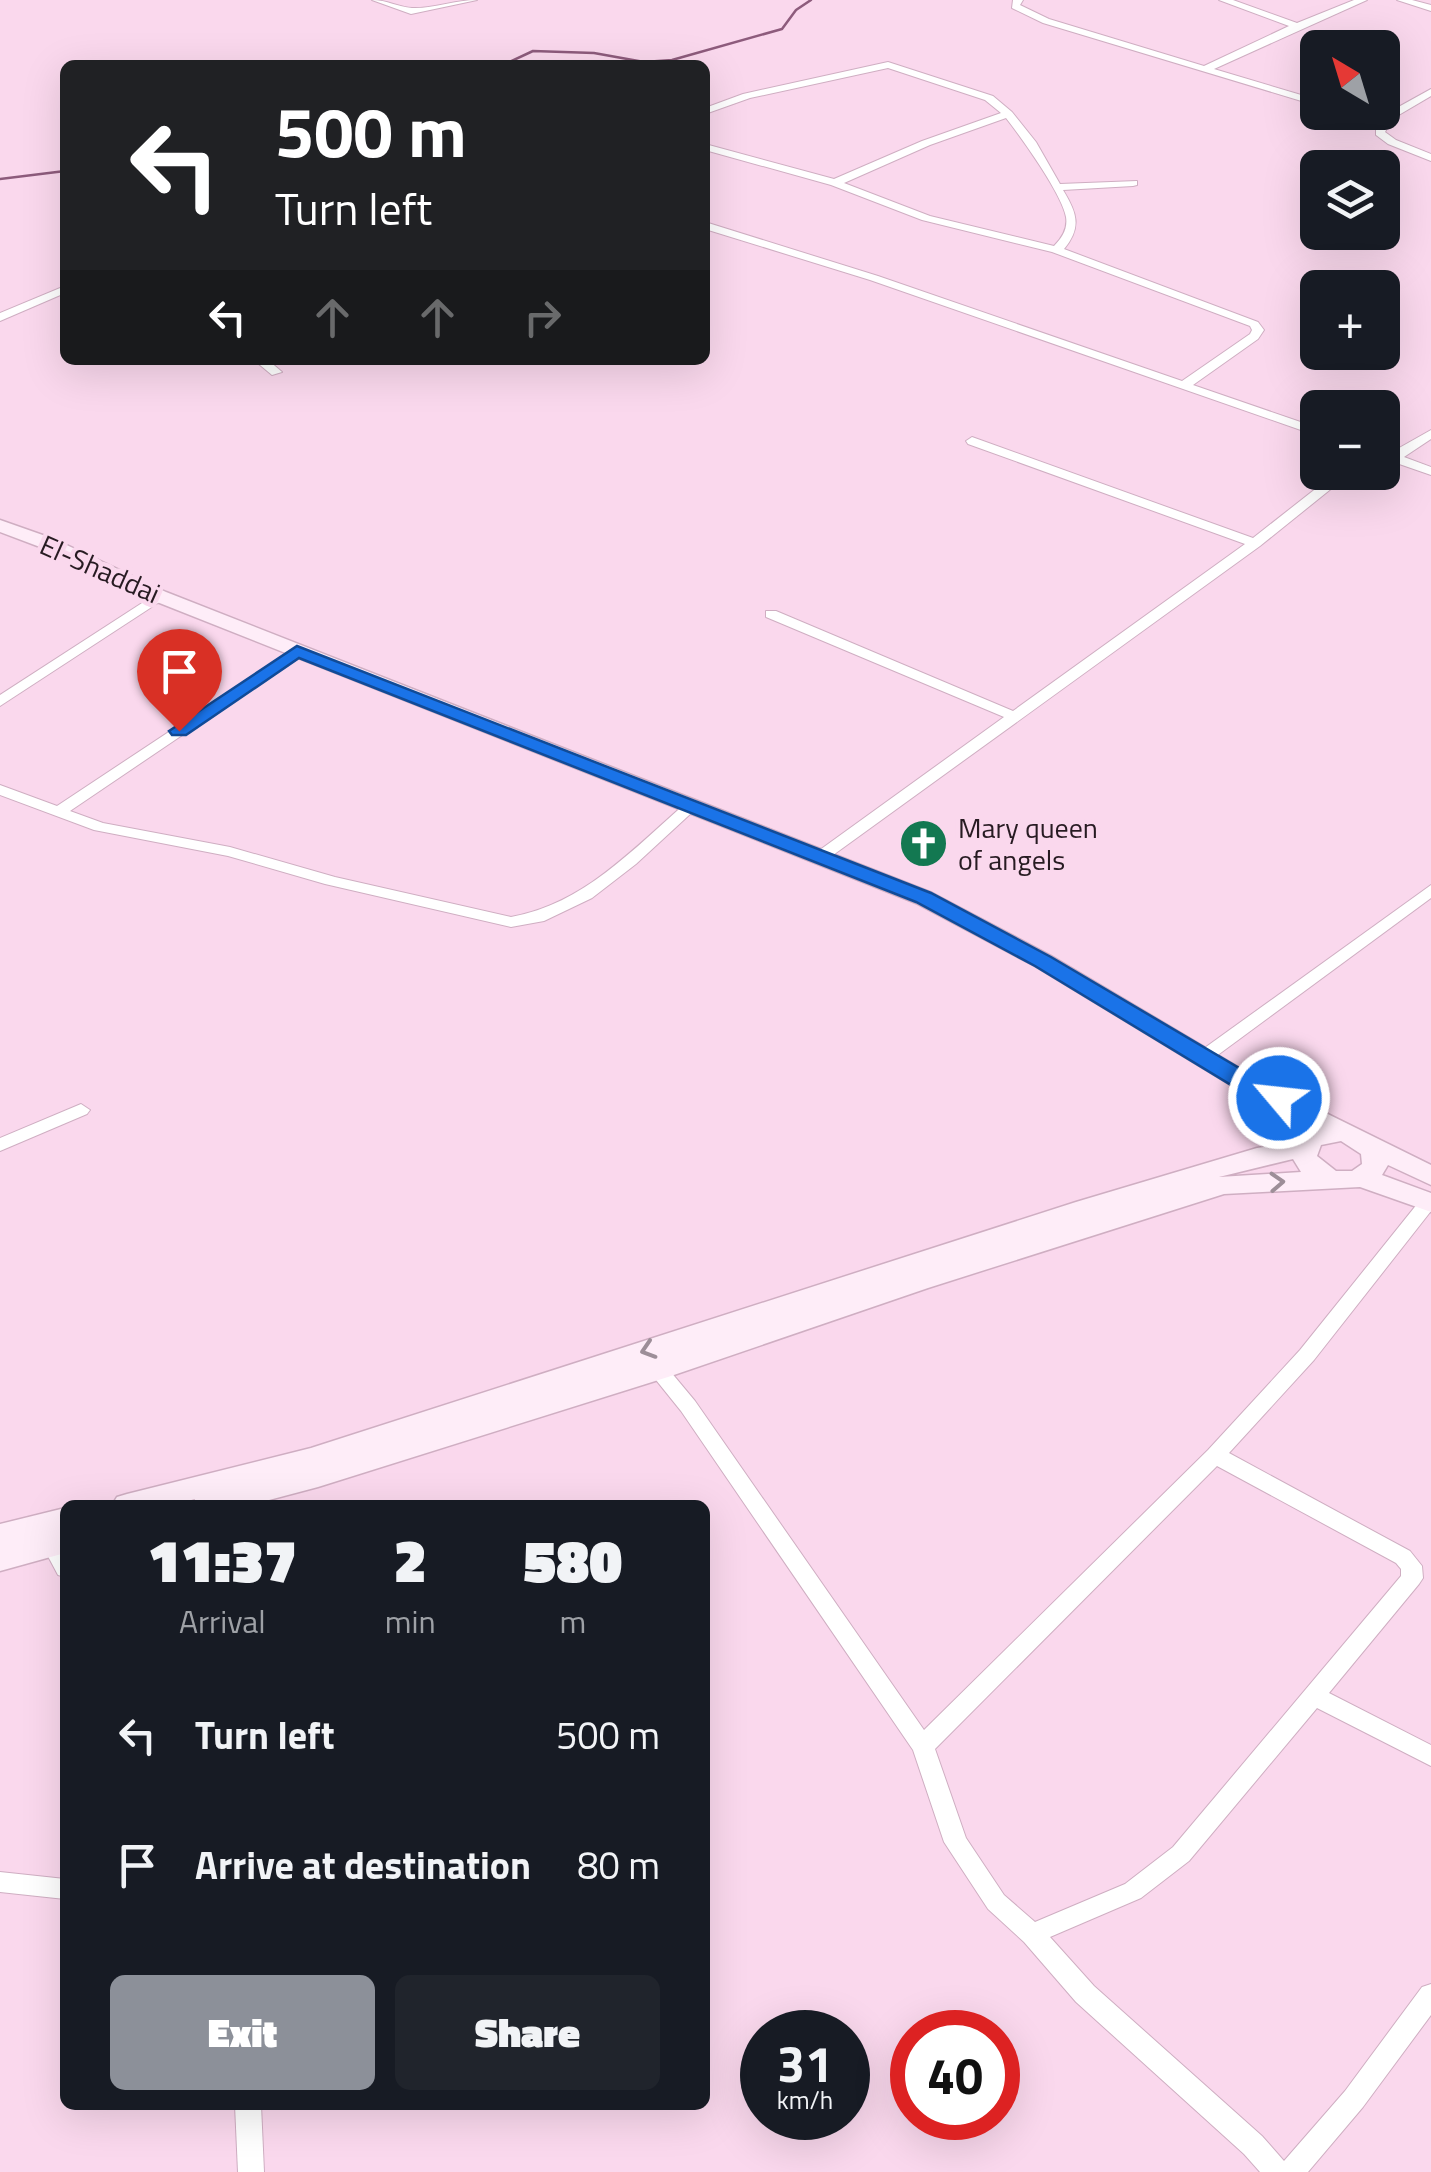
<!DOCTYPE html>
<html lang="en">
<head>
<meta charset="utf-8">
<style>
	:root { --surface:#171b24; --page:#20242c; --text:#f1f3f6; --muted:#9ea1a6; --accent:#8c9099 }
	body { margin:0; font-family:"Titillium Web",sans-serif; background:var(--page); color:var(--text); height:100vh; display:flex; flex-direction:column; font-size:38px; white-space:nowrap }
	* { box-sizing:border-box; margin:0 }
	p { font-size:32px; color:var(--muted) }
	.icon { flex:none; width:55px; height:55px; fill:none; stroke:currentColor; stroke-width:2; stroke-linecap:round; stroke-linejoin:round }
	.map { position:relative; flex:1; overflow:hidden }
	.details { position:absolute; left:60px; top:1500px; width:650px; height:610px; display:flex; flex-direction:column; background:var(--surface); border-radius:15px; box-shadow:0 10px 40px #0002 }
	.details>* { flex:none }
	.hud { position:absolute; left:60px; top:60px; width:650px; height:305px; border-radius:15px; box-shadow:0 10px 40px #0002; background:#202124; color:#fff; overflow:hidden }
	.needle { width:65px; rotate:322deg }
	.tools { position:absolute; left:1300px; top:30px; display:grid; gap:20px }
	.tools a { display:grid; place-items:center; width:100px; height:100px; border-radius:15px; background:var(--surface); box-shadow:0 10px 40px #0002; font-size:50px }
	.speed { position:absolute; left:740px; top:2010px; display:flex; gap:20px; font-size:50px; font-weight:700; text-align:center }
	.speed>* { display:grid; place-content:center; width:130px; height:130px; border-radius:50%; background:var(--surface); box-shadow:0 10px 40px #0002; line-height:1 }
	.speed small { font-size:25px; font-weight:400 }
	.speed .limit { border:15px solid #d22; background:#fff; color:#111 }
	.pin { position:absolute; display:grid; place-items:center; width:85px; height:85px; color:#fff; margin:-102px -42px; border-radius:50% 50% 50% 0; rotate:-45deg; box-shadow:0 0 10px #0007 }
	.pin .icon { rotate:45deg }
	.me { position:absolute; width:110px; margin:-55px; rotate:298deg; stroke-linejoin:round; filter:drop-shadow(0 0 8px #0008) }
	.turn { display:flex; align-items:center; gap:35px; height:210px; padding:0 50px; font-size:45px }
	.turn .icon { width:130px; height:130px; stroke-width:2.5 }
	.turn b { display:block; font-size:70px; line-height:85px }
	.lanes { display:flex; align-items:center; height:95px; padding:0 50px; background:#0003; justify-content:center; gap:50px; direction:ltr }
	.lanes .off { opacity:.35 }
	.eta { display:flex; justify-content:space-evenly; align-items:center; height:170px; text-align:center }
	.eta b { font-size:60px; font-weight:800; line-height:70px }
	.button { display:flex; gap:20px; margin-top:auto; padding:20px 50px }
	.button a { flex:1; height:115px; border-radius:15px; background:var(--accent); color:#fff; font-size:40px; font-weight:800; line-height:115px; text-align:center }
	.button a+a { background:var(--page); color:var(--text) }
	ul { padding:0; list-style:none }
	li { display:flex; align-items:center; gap:30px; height:130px; padding:0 50px }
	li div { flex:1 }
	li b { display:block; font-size:38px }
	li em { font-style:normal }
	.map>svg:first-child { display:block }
</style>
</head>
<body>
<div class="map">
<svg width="1431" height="2172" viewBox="0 0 1431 2172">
	<rect width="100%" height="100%" fill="#fad8ed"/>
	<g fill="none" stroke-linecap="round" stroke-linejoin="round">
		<g stroke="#8d5b7c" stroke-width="2.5">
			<polyline points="503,65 533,51 594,53 644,62 672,60 782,29 796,10 811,0"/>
			<polyline points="0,179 65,171"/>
		</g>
		<defs>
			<g id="street">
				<path d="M 372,0 C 387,0 398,7 412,8 C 432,9 455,0 477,0 L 411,14 Z"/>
				<polygon points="1013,0 1023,0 1020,5 1049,19 1204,66 1289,26 1219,0 1233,0 1297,23 1354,0 1367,0 1214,69 1318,100 1318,106 1043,23 1012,8"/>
				<polygon points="1397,0 1412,0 1431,5 1431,11"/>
				<path d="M 888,62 L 993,96 L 1012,112 L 1036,142 L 1060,184 L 1137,181 L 1137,185 L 1133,186 L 1063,190 C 1077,213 1082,227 1064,249 L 1258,322 L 1264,330 L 1258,339 L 1193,385 L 1318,428 L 1318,436 L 870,280 L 705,229 L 705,222 L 878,276 L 1182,381 L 1250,334 L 1252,330 L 1250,326 L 1052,252 L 922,220 L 831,185 L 705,150 L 705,144 L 834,179 L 922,141 L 1001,113 L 985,100 L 888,68 L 750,98 L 705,114 L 705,108 L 743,94 ZM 1006,118 C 1021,137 1062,194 1066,217 C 1068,229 1062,238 1054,246 L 930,216 L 844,183 L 930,145 Z"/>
				<polygon points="1431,89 1431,96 1392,119 1385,132 1396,140 1431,154 1431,161 1388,144 1376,135 1376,127 1344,112 1359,112 1379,121 1384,115"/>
				<polygon points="65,286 65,293 0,321 0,313"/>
				<polygon points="254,360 268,360 282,372 272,375"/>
				<polygon points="1431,430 1431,439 1404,457 1431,467 1431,475 1382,458 1382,449 1392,452"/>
				<polygon points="972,437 1253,538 1337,472 1352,472 1260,546 829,858 817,858 815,855 817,852 1004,717 766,617 766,611 776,611 1013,711 1245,544 968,444 966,441"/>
				<polygon points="159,592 166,596 164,599 0,706 0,695"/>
				<path d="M 297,647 L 302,648 L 302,654 L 70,811 L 103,823 L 230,847 L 335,877 L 511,917 C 584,904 633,849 687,802 L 692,800 L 700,805 L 636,864 L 592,898 L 544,921 L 511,927 L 325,884 L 228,856 L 94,830 L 0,795 L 0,785 L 57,806 Z"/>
				<polygon points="1431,885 1431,898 1211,1060 1199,1060 1196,1056 1199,1052"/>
				<polygon points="81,1104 90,1110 87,1114 0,1151 0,1138"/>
				<path d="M 1428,1196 L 1431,1197 L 1431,1211 L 1314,1360 L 1229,1453 L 1410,1551 L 1422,1566 L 1423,1578 L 1419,1584 L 1329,1693 L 1431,1745 L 1431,1766 L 1317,1708 L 1189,1861 L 1141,1898 L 1050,1937 L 1094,1986 L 1262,2136 L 1284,2161 L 1345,2091 L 1422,1987 L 1431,1984 L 1431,2015 L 1363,2107 L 1308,2172 L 1260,2172 L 1244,2154 L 1076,2002 L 1024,1942 L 988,1909 L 944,1842 L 913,1750 L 681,1411 L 648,1370 L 651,1365 L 665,1365 L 695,1401 L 924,1730 L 1208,1450 L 1300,1350 L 1422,1198 ZM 1217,1466 L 1396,1563 L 1401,1569 L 1401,1576 L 1173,1847 L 1125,1884 L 1035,1922 L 1004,1895 L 966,1838 L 935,1749 Z"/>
				<polygon points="52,1537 59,1539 65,1549 65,1577 58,1575 42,1545 45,1539"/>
				<polygon points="0,1872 65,1879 65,1899 0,1892"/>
				<polygon points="235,2105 261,2105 264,2172 238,2172"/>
			</g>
			<g id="secondary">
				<path d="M 0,520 L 54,539 L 166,592 L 932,893 L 1051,956 L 1263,1082 L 1431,1165 L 1431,1185 L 1388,1165 L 1382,1175 L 1431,1193 L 1431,1212 L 1360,1187 L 1224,1194 L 928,1288 L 668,1377 L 318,1487 L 250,1505 L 192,1505 L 195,1499 L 173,1505 L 112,1505 L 117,1497 L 127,1494 L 311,1448 L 1076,1202 L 1257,1148 L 1289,1143 L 1249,1096 L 1035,966 L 916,903 L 152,600 L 40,547 L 0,532 ZM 1298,1120 L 1314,1128 L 1307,1130 ZM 1341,1141 L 1361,1154 L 1362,1164 L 1352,1171 L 1336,1171 L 1317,1156 L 1321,1145 ZM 1293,1159 L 1301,1172 L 1219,1177 Z"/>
				<polygon points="65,1508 65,1553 0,1571 0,1524"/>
			</g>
		</defs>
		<use href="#street" stroke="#cfaec2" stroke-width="2"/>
		<use href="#secondary" stroke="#cfaec2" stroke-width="3"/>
		<use href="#street" fill="#fff" fill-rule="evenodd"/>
		<use href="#secondary" fill="#feedf8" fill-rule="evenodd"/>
	</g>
	<defs><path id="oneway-chevron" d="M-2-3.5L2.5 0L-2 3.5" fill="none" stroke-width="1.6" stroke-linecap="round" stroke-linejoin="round" transform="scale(2.5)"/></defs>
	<g stroke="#9d8e98">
		<use href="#oneway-chevron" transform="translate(1277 1182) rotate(-3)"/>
		<use href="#oneway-chevron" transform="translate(648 1350) rotate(162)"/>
	</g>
	<polygon fill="#1a73e8" stroke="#114b97" stroke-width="2.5" points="297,646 931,893 1051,957 1290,1098 1279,1106 1246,1094 1035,966 916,902 299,658 186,735 172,735 169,731"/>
	<defs>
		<symbol id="church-disc" viewBox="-11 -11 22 22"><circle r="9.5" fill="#137851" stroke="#fad8ed"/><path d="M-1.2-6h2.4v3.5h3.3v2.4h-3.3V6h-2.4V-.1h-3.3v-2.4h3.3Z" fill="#fff"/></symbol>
	</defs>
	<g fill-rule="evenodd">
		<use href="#church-disc" x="896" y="816" width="55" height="55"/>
	</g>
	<g text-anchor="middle" stroke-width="9" stroke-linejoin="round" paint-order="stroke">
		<g font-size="28" fill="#271b22" stroke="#fad8ed">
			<text transform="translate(100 569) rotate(24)" y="10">El-Shaddai</text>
		</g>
		<g font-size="28" fill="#271b22" stroke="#fad8ed" text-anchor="start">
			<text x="958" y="838">Mary queen<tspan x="958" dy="32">of angels</tspan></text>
		</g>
	</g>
</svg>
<div class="tools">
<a><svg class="needle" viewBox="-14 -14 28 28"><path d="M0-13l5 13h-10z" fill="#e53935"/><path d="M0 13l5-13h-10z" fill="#9ea1a6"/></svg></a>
<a><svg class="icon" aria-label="layers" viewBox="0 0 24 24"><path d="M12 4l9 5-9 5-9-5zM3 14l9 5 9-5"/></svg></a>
<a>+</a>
<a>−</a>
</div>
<div class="speed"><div>31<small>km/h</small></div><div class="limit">40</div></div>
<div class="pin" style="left:179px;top:731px;background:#d93025"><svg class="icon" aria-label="arrive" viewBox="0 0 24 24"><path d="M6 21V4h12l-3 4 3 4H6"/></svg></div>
<svg class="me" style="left:1279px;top:1098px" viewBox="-20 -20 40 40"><circle r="17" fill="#1a73e8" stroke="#fff" stroke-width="3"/><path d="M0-11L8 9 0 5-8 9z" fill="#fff"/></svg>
<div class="hud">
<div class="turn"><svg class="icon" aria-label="left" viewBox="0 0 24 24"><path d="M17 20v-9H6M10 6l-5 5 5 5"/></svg><div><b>500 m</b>Turn left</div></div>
<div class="lanes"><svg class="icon" aria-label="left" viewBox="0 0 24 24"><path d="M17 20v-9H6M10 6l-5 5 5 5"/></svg><svg class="icon off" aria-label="ahead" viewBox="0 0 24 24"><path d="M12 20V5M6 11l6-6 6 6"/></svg><svg class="icon off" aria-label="ahead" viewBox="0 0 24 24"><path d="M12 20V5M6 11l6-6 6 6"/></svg><svg class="icon off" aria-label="right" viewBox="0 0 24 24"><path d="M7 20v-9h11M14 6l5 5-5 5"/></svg></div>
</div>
<section class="details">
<div class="eta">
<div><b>11:37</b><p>Arrival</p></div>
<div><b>2</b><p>min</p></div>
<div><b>580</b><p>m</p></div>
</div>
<ul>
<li><svg class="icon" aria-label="left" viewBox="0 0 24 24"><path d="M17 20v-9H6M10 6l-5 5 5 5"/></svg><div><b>Turn left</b></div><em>500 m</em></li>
<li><svg class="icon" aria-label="arrive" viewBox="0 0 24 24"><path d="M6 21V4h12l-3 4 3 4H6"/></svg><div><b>Arrive at destination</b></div><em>80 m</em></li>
</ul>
<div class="button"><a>Exit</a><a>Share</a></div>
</section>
</div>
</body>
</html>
